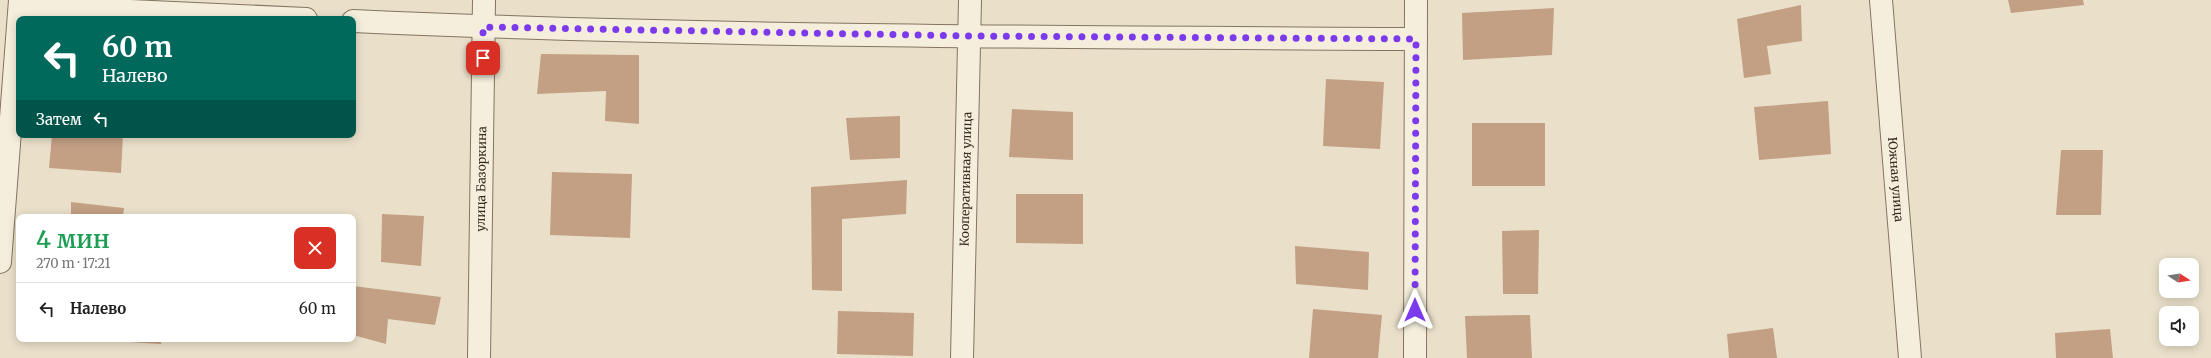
<!DOCTYPE html>
<html lang="ru">
<head>
<meta charset="utf-8">
<style>
	:root { --surface:#fff; --page:#f2f2f2; --text:#222; --muted:#767676; --line:#e0e0e0 }
	body { margin:0; font-family:Merriweather,serif; background:var(--page); color:var(--text); height:100vh; display:flex; flex-direction:column; font-size:15px; white-space:nowrap }
	* { box-sizing:border-box; margin:0 }
	p { font-size:13px; color:var(--muted) }
	.icon { flex:none; width:22px; height:22px; fill:none; stroke:currentColor; stroke-width:2; stroke-linecap:round; stroke-linejoin:round }
	.map { position:relative; flex:1; overflow:hidden }
	.details { position:absolute; left:16px; top:214px; width:340px; height:128px; display:flex; flex-direction:column; background:var(--surface); border-radius:8px; box-shadow:0 2px 10px #0003 }
	.details>* { flex:none }
	.guide { position:absolute; left:16px; top:16px; width:340px; height:122px; border-radius:8px; box-shadow:0 2px 10px #0003; background:#00695c; color:#fff; overflow:hidden }
	.needle { width:26px; rotate:102deg }
	.controls { position:absolute; left:2159px; top:258px; display:grid; gap:8px }
	.controls a { display:grid; place-items:center; width:40px; height:40px; border-radius:8px; background:var(--surface); box-shadow:0 2px 10px #0003; font-size:20px }
	.pin { position:absolute; display:grid; place-items:center; width:34px; height:34px; color:#fff; margin:-17px; border-radius:8px; box-shadow:0 2px 6px #0006 }
	.me { position:absolute; width:44px; margin:-22px; rotate:0deg; stroke-linejoin:round; filter:drop-shadow(0 0 3px #0008) }
	.turn { display:flex; align-items:center; gap:14px; height:84px; padding:0 20px; font-size:18px }
	.turn .icon { width:52px; height:52px; stroke-width:2.5 }
	.turn b { display:block; font-size:28px; line-height:34px }
	.then { display:flex; align-items:center; height:38px; padding:0 20px; background:#0003; gap:8px; font-size:15px }
	.round { display:grid; place-items:center; flex:none; width:42px; height:42px; border-radius:8px; background:var(--page) }
	.headline { display:flex; align-items:center; justify-content:space-between; height:68px; padding:0 20px }
	h1 { font-size:24px; font-weight:600; line-height:30px; color:#1e9e55 }
	ul { padding:0; list-style:none }
	li { display:flex; align-items:center; gap:12px; height:52px; padding:0 20px; border-top:1px solid var(--line) }
	li div { flex:1 }
	li b { display:block; font-size:15px }
	li em { font-style:normal }
	.map>svg:first-child { display:block }
</style>
</head>
<body>
<div class="map">
<svg width="2211" height="358" viewBox="0 0 2211 358">
	<rect width="100%" height="100%" fill="#eae0ca"/>
	<g fill="#c39f84">
		<polygon points="2008,0 2083,0 2084,5 2011,13"/>
		<polygon points="1801,5 1802,41 1767,46 1771,74 1744,78 1737,19"/>
		<polygon points="1554,8 1552,55 1463,60 1462,13"/>
		<polygon points="541,54 639,55 639,124 605,121 606,91 537,94"/>
		<polygon points="1326,79 1384,82 1380,149 1323,146"/>
		<polygon points="1828,101 1831,154 1759,160 1754,107"/>
		<polygon points="1012,109 1073,112 1073,160 1009,157"/>
		<polygon points="900,116 900,158 850,160 846,118"/>
		<rect x="1472" y="123" width="73" height="63"/>
		<polygon points="52,135 123,135 121,173 49,168"/>
		<polygon points="2061,150 2103,150 2101,215 2056,215"/>
		<polygon points="552,172 632,174 630,238 550,235"/>
		<polygon points="907,180 906,214 842,219 842,291 812,290 811,187"/>
		<polygon points="1016,194 1083,194 1083,244 1016,243"/>
		<polygon points="71,202 124,208 123,217 71,217"/>
		<polygon points="382,214 424,216 421,266 381,262"/>
		<polygon points="1539,230 1538,294 1503,294 1502,231"/>
		<polygon points="1295,246 1369,252 1368,290 1296,284"/>
		<polygon points="353,286 441,297 435,325 388,319 386,344 353,335"/>
		<polygon points="1313,309 1382,315 1378,358 1309,358"/>
		<polygon points="838,311 914,313 913,356 837,354"/>
		<polygon points="1530,315 1532,358 1467,358 1465,316"/>
		<polygon points="1773,328 1777,358 1729,358 1727,334"/>
		<polygon points="2110,329 2113,358 2056,358 2055,333"/>
		<polygon points="81,339 161,339 161,344"/>
	</g>
	<g fill="none" stroke-linecap="round" stroke-linejoin="round">
		<defs>
			<g id="minor">
				<path id="s1" d="M 1881,0 L 1910,358"/>
				<polyline points="20,6 306,19"/>
				<path d="M 353,21 C 707,37 1061,37 1416,39"/>
				<polyline points="0,262 20,0"/>
				<path id="s2" d="M 479,358 L 484,0"/>
				<path id="s3" d="M 962,358 L 970,0"/>
				<polyline points="1415,358 1416,0"/>
			</g>
		</defs>
		<use href="#minor" stroke="#847460" stroke-width="24"/>
		<use href="#minor" stroke="#f5eedc" stroke-width="22"/>
	</g>
	<g fill="none" stroke-linecap="round" stroke-linejoin="round">
		<polyline stroke="#7c3aed" stroke-width="7" stroke-dasharray="0 12.6" points="483,58 483,27 970,36 1416,39 1415,310"/>
	</g>
	<g text-anchor="middle" stroke-width="3" stroke-linejoin="round" paint-order="stroke">
		<g font-size="12" fill="#372c22" stroke="#f2ebd8">
			<text dy="4" stroke="none"><textPath href="#s2" startOffset="179">улица Базоркина</textPath></text>
			<text dy="4" stroke="none"><textPath href="#s3" startOffset="179">Кооперативная улица</textPath></text>
			<text dy="4" stroke="none"><textPath href="#s1" startOffset="180">Южная улица</textPath></text>
		</g>
	</g>
</svg>
<div class="controls">
<a><svg class="needle" viewBox="-14 -14 28 28"><path d="M0-13l5 13h-10z" fill="#e53935"/><path d="M0 13l5-13h-10z" fill="#767676"/></svg></a>
<a><svg class="icon" aria-label="sound" viewBox="0 0 24 24"><path d="M4 9h4l5-4v14l-5-4H4zM17 9q2 3 0 6"/></svg></a>
</div>
<div class="pin" style="left:483px;top:58px;background:#d93025"><svg class="icon" aria-label="arrive" viewBox="0 0 24 24"><path d="M6 21V4h12l-3 4 3 4H6"/></svg></div>
<svg class="me" style="left:1415px;top:310px" viewBox="-20 -20 40 40"><path d="M0-17L14 15 0 8-14 15z" fill="#7c3aed" stroke="#fff" stroke-width="4"/></svg>
<div class="guide">
<div class="turn"><svg class="icon" aria-label="left" viewBox="0 0 24 24"><path d="M17 20v-9H6M10 6l-5 5 5 5"/></svg><div><b>60 m</b>Налево</div></div>
<div class="then">Затем<svg class="icon" aria-label="left" viewBox="0 0 24 24"><path d="M17 20v-9H6M10 6l-5 5 5 5"/></svg></div>
</div>
<section class="details">
<div class="headline"><div><h1>4 мин</h1><p>270 m · 17:21</p></div><a class="round" style="background:#d93025;color:#fff"><svg class="icon" aria-label="close" viewBox="0 0 24 24"><path d="M6 6l12 12M18 6L6 18"/></svg></a></div>
<ul>
<li><svg class="icon" aria-label="left" viewBox="0 0 24 24"><path d="M17 20v-9H6M10 6l-5 5 5 5"/></svg><div><b>Налево</b></div><em>60 m</em></li>
</ul>
</section>
</div>
</body>
</html>
